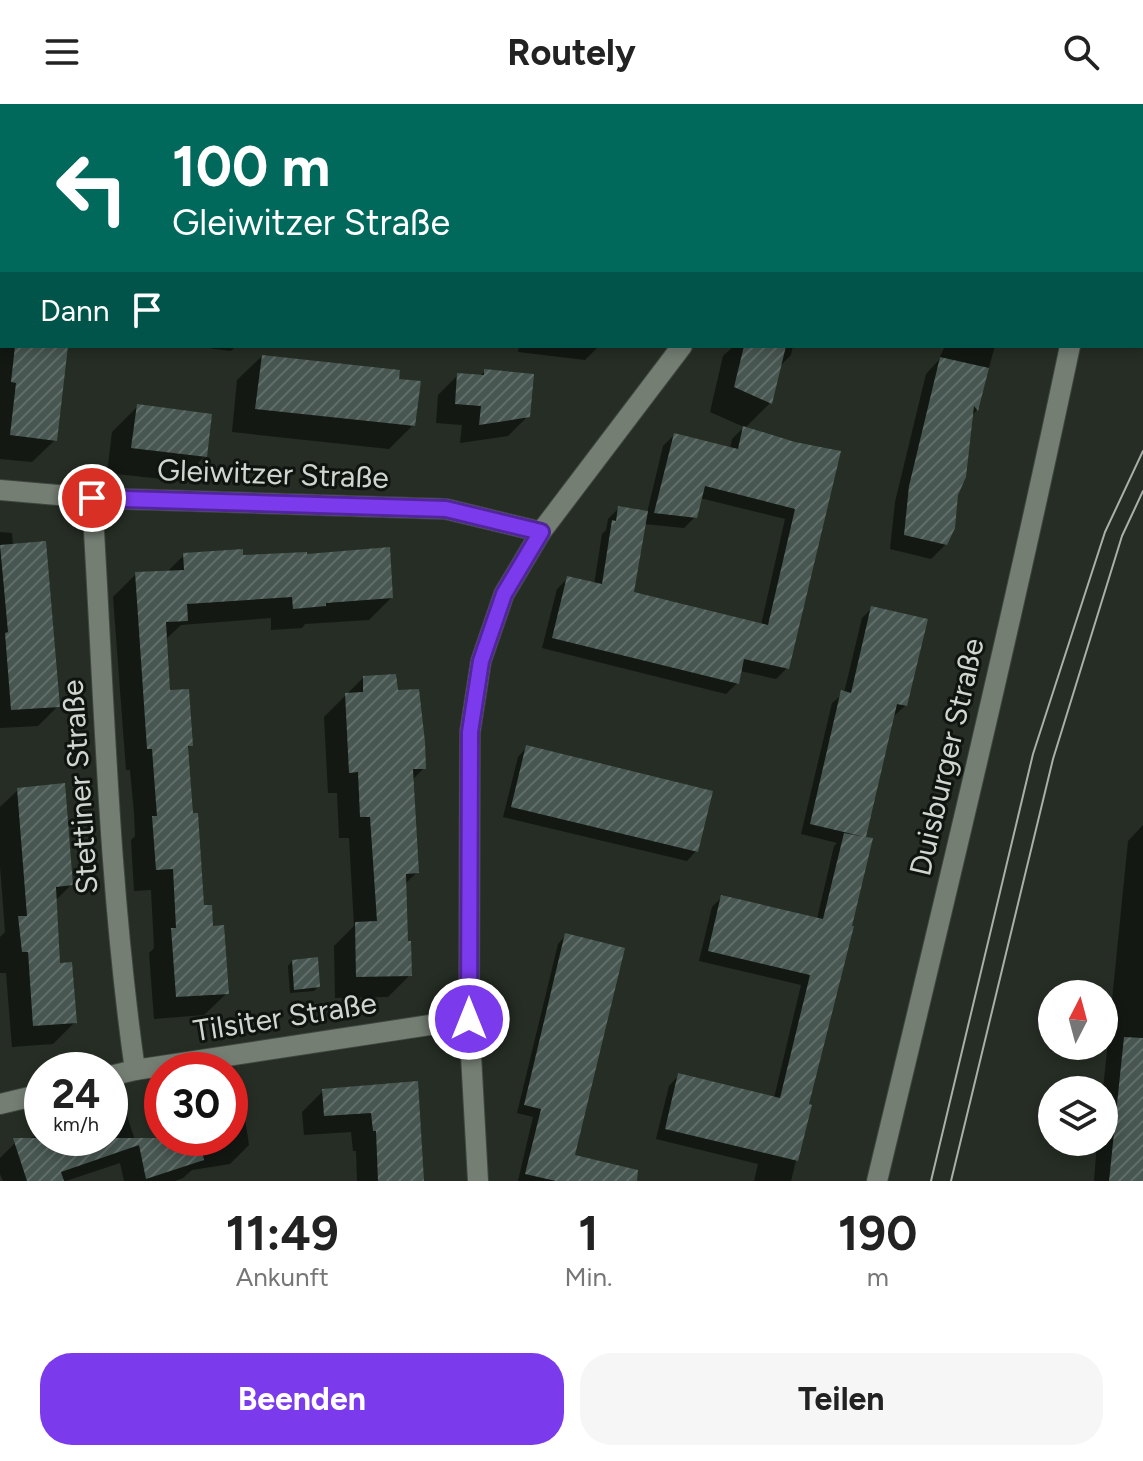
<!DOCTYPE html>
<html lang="de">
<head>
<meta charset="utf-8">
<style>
	:root { --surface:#fff; --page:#f6f6f6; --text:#222; --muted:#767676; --accent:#7c3aed }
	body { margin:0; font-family:Figtree,sans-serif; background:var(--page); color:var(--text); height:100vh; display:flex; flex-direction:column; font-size:30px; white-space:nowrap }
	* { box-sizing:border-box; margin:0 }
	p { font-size:26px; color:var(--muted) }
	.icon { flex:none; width:44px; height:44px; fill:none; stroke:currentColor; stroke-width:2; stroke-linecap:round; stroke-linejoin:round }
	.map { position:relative; height:1077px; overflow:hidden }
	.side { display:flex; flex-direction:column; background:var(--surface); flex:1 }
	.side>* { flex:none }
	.hud { position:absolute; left:0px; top:0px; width:1144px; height:244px; box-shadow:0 4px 12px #0003; background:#00695c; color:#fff; overflow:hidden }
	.needle { width:52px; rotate:6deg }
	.controls { position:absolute; left:1038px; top:876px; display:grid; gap:16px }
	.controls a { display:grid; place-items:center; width:80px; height:80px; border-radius:50%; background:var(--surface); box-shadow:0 4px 12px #0003; font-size:40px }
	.speed { position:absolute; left:24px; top:948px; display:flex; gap:16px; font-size:40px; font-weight:700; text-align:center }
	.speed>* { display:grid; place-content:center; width:104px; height:104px; border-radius:50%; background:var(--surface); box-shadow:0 4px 12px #0003; line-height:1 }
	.speed small { font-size:20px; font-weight:400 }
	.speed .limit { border:12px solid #d22; background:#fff; color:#111 }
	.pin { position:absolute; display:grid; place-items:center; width:68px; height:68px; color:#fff; margin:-34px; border:4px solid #fff; border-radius:50%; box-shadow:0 2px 8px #0007 }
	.me { position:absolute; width:88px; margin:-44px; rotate:0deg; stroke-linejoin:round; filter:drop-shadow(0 0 6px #0008) }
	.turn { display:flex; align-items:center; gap:28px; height:168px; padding:0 40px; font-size:36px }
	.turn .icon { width:104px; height:104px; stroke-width:2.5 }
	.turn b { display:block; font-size:56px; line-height:68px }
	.then { display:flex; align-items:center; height:76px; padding:0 40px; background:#0003; gap:16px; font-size:30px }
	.eta { display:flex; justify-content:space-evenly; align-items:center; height:136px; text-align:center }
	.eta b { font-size:48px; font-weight:700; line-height:56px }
	.button { display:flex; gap:16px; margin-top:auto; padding:16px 40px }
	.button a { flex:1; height:92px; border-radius:32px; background:var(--accent); color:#fff; font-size:32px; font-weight:700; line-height:92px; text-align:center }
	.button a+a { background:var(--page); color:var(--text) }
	header { display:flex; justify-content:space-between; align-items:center; height:104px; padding:0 40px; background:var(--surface); font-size:36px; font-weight:700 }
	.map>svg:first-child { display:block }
</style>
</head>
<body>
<header><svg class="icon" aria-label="menu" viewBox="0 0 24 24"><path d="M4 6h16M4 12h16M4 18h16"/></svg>Routely<svg class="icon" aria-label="search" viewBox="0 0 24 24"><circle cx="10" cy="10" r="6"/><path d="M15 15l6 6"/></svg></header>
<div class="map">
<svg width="1143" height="1077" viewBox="0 0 1143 1077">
	<defs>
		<pattern id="building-hatch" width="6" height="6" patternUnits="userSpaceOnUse" patternTransform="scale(2)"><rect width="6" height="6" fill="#475651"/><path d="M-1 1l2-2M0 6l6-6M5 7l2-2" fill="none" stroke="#606d69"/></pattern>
	</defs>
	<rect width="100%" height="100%" fill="#252d24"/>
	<g fill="#0007" fill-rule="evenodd">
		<polygon points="0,0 285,0 2,2 2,83"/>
		<polygon points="563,0 609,0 563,2"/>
		<rect x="682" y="0" width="47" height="2"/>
		<polygon points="820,0 903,0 819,2"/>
		<polygon points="1013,0 1076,0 1012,2"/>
		<polygon points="0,226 2,242 66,242 55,336 32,358 0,355"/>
		<polygon points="192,242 236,242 231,247"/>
		<polygon points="519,242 599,242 585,256 518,248"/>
		<path d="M 734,242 L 793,242 L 791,251 L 779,263 L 771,298 L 745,324 L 794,340 L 839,348 L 787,564 L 776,575 L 740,567 L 737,579 L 726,590 L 542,544 L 557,485 L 568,474 L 594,481 L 602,430 L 606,426 L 608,415 L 619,404 L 647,409 L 663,342 L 674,331 L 730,345 L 732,335 L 744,323 L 710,308 L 723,252 ZM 700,394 L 785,415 L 761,521 L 632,490 L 644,420 L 684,424 L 695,413 Z"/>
		<polygon points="945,242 995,242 977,306 971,312 946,440 931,455 890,445 895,398 926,270 938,257"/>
		<polygon points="261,253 398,268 397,277 413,321 389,345 232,328 237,276"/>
		<polygon points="485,267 528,312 508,332 460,339 462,321 436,319 438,291 458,271 479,273"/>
		<polygon points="138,302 205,352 180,377 107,369 112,328"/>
		<polygon points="0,428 12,429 13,442 58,602 38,622 0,624"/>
		<polygon points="184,451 241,453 391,494 369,516 305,520 302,524 271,526 271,514 181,521 165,536 168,589 191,641 186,645 202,803 212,824 227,889 204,911 154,915 149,849 154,844 151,786 134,787 131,736 135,732 134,709 130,666 126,666 113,493 136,470 166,469"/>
		<polygon points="872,504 906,601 895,611 893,611 863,735 807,1002 809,1002 791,1077 754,1077 758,1060 656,1035 669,982 679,971 774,994 801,881 699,857 712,803 722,793 817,815 834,742 837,739 801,730 832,599 844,589 862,514"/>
		<polygon points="363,574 396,588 424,664 412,676 417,768 404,781 410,871 388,893 335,894 334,842 354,822 349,734 339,734 337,689 328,689 324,613"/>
		<polygon points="527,643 696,747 687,757 503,713 518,653"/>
		<polygon points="18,686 71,781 55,797 58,861 75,918 53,940 12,943 6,869 0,869 0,833 5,828 0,762 0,703"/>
		<polygon points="1143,721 1143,1077 1094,1077 1097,1038 1104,1038 1103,986 1128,737"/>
		<polygon points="566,831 573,1053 633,1077 518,1077 533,1013 517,1009 558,840"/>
		<polygon points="292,857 318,883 314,887 290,889 288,862"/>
		<polygon points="416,979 422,1077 357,1077 356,1047 353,1047 351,1028 304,1031 302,1008 323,987"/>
		<polygon points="242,995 249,1041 230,1060 192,1066 183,1074 175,1077 124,1077 120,1059 66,1077 3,1077 0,1070 0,1054 15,1039 42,1030 42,1034 110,1034 110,1008 124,1003 137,1042 172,1034 230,1034 230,997"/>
	</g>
	<g fill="url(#building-hatch)">
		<polygon points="15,242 68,242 57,337 10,331 16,279 11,278"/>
		<polygon points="744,242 786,242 772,300 734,283"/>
		<polygon points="262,251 400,266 399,275 421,277 415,322 255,305"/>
		<polygon points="940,253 989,264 978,307 974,302 966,373 958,391 955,424 947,441 904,431 909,382"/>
		<polygon points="484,265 534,270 530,313 479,321 481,302 455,300 457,269 484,271"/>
		<polygon points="137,300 212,310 207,353 131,344"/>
		<polygon points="743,322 795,338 841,347 789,565 744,555 739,580 552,534 567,472 602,480 612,416 616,417 618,402 648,407 634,488 768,521 795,405 705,382 697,414 654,409 674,329 738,345"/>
		<polygon points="46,437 60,603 11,606 5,529 8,528 0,441"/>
		<polygon points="390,443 393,494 326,499 326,502 293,505 292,493 187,500 188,517 166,518 170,586 189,585 193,642 188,642 191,683 193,709 198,709 204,801 212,801 213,822 224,821 229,890 176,893 171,824 176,824 173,765 156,766 152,712 157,712 155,686 152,645 147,645 135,468 184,466 183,449 243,445 243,451 307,448 307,450"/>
		<polygon points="871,502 928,515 907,602 897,600 866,733 873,734 852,822 854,822 809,1000 812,1001 798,1057 665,1025 678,969 780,994 810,871 708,847 721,791 823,815 844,729 865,733 810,720 841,586 851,589"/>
		<polygon points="396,570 398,586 419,585 425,638 426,665 413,665 419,769 406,770 408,837 411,837 412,872 356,873 355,818 377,817 370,713 360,713 358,668 349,669 345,589 363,588 363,572"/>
		<polygon points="526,641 713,687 698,748 511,703"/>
		<polygon points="65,679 73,781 56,783 60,859 72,858 77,919 33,922 28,848 22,848 18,812 27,812 17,684"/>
		<polygon points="565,829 625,844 575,1051 638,1066 637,1077 556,1077 525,1070 541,1005 524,1001"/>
		<polygon points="318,853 320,883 294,886 292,856"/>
		<polygon points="1124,933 1143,934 1143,1077 1109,1077"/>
		<polygon points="418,977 424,1077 378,1077 376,1027 373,1027 371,1009 324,1012 322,985"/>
		<polygon points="13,1034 199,1034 204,1056 146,1075 139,1041 61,1068 64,1077 27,1077"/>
	</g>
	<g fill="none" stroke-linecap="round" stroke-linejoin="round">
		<defs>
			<g id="minor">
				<polyline points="800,2 800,0"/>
				<polyline points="1129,2 1130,0"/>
				<polyline points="0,386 92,394 446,405 541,428"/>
				<path d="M 92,394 C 104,585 108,777 135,966"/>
				<polyline points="110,972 135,966 469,915"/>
				<polyline points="0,1000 42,990"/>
				<polyline points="478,1077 469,915 470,628 481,557 504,490 541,428 682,242"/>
				<path d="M 877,1077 C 944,799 1011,522 1070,242"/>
			</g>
		</defs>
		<use href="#minor" stroke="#404740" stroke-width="22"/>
		<use href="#minor" stroke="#747e73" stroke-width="20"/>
		<g stroke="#aab0a9" stroke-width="2">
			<polyline points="931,1077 1033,650 1105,428 1143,347"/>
			<polyline points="951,1077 1053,655 1122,432 1143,387"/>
		</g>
	</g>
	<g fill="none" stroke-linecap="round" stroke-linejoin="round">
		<defs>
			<polyline id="route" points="92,394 446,405 541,428 504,490 481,557 470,628 469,915"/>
		</defs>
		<use href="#route" stroke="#51269a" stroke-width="20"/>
		<use href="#route" stroke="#7c3aed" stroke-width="14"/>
	</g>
	<g text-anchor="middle" stroke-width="6" stroke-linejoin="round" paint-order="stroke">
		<g font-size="30" fill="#d0d5cf" stroke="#101410">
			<text transform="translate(273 370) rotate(2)" y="10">Gleiwitzer Straße</text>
			<text transform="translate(947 653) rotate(-77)" y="10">Duisburger Straße</text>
			<text transform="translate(80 683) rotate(-94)" y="10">Stettiner Straße</text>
			<text transform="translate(285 913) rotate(-9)" y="10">Tilsiter Straße</text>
		</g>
	</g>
</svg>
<div class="controls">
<a><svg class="needle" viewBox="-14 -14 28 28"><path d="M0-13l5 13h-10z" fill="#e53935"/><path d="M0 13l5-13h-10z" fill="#767676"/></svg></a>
<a><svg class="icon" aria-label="layers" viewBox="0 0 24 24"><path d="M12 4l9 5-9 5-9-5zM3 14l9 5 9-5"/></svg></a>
</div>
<div class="speed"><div>24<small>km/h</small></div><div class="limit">30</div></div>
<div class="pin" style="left:92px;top:394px;background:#d93025"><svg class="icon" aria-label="arrive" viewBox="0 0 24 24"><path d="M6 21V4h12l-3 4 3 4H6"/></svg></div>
<svg class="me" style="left:469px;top:915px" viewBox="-20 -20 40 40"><circle r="17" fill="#7c3aed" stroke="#fff" stroke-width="3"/><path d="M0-11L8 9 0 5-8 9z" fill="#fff"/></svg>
<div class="hud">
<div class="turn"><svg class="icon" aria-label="left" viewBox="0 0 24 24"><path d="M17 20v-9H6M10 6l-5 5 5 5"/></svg><div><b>100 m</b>Gleiwitzer Straße</div></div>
<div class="then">Dann<svg class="icon" aria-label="arrive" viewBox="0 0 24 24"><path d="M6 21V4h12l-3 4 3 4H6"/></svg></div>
</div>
</div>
<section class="side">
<div class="eta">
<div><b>11:49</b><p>Ankunft</p></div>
<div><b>1</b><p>Min.</p></div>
<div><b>190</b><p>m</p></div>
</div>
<div class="button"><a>Beenden</a><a>Teilen</a></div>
</section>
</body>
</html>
